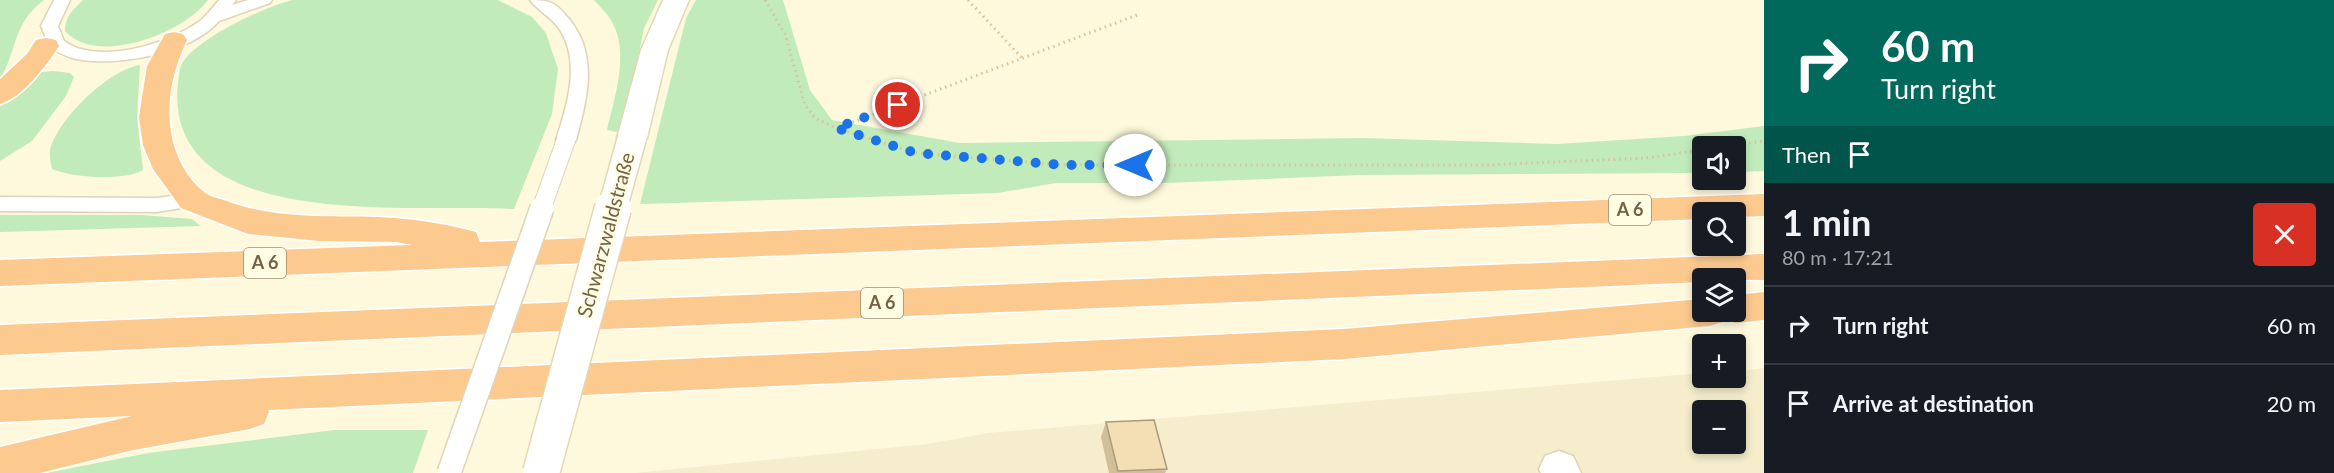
<!DOCTYPE html>
<html lang="en">
<head>
<meta charset="utf-8">
<style>
	:root { --surface:#171b24; --page:#20242c; --text:#f1f3f6; --muted:#9ea1a6; --line:#363941 }
	body { margin:0; font-family:Lato,sans-serif; background:var(--page); color:var(--text); height:100vh; display:flex; flex-direction:column; font-size:22px; white-space:nowrap }
	* { box-sizing:border-box; margin:0 }
	p { font-size:20px; color:var(--muted) }
	.icon { flex:none; width:33px; height:33px; fill:none; stroke:currentColor; stroke-width:2; stroke-linecap:round; stroke-linejoin:round }
	.map { position:relative; flex:1; overflow:hidden }
	.drawer { display:flex; flex-direction:column; background:var(--surface); width:570px }
	.drawer>* { flex:none }
	.banner { background:#00695c; color:#fff; overflow:hidden }
	.tools { position:absolute; left:1692px; top:136px; display:grid; gap:12px }
	.tools a { display:grid; place-items:center; width:54px; height:54px; border-radius:6px; background:var(--surface); box-shadow:0 3px 9px #0003; font-size:30px }
	.pin { position:absolute; display:grid; place-items:center; width:51px; height:51px; color:#fff; margin:-26px; border:3px solid #fff; border-radius:50%; box-shadow:0 2px 6px #0007 }
	.me { position:absolute; width:66px; margin:-33px; rotate:270deg; stroke-linejoin:round; filter:drop-shadow(0 0 4px #0008) }
	.turn { display:flex; align-items:center; gap:21px; height:126px; padding:0 18px; font-size:27px }
	.turn .icon { width:78px; height:78px; stroke-width:2.5 }
	.turn b { display:block; font-size:42px; line-height:51px }
	.then { display:flex; align-items:center; height:57px; padding:0 18px; background:#0003; gap:12px; font-size:22px }
	.round { display:grid; place-items:center; flex:none; width:63px; height:63px; border-radius:6px; background:var(--page) }
	.head { display:flex; align-items:center; justify-content:space-between; height:102px; padding:0 18px }
	h1 { font-size:36px; font-weight:700; line-height:45px }
	ul { padding:0; list-style:none }
	li { display:flex; align-items:center; gap:18px; height:78px; padding:0 18px; border-top:2px solid var(--line) }
	li div { flex:1 }
	li b { display:block; font-size:22px }
	li em { font-style:normal }
	main { display:flex; flex:1; min-height:0 }
	.map>svg:first-child { display:block }
</style>
</head>
<body>
<main>
<div class="map">
<svg width="1764" height="473" viewBox="0 0 1764 473">
	<rect width="100%" height="100%" fill="#fef9dd"/>
	<path fill="#f5edcb" fill-rule="evenodd" d="M 1764,368 L 1764,473 L 635,473 L 928,444 L 988,433 L 1702,373 L 1702,378 L 1736,378 L 1736,371 ZM 1702,411 L 1736,411 L 1736,444 L 1702,444 Z"/>
	<g fill="#c2ebbb">
		<path d="M 0,0 L 44,0 C 12,24 18,49 0,79 Z"/>
		<path d="M 83,0 L 208,0 C 184,33 97,67 65,31 C 65,16 73,10 83,0 Z"/>
		<path d="M 293,0 L 498,0 L 532,17 L 546,33 L 558,69 L 552,114 L 514,209 C 416,202 147,239 180,69 C 185,43 268,5 293,0 Z"/>
		<path d="M 594,0 L 658,0 L 644,28 L 632,90 L 617,132 L 607,130 C 614,98 630,54 612,22 C 608,14 600,7 594,0 Z"/>
		<polygon points="696,0 783,0 810,90 832,120 960,143 1363,138 1557,144 1684,136 1764,126 1764,171 1736,172 1736,147 1702,147 1702,173 1360,175 1166,183 1056,183 998,193 640,204 686,18"/>
		<path d="M 140,65 L 137,118 L 143,170 C 124,181 72,178 52,169 C 51,163 49,156 50,150 C 58,119 108,70 140,65 Z"/>
		<polygon points="53,71 70,73 74,77 66,96 32,141 0,161 0,107 42,72"/>
		<polygon points="0,215 142,215 192,219 201,226 0,232"/>
		<polygon points="334,430 428,430 413,473 46,473 148,453"/>
	</g>
	<g fill="none" stroke-linecap="round" stroke-linejoin="round">
		<defs>
			<g id="service">
				<path d="M 54,0 L 70,0 L 58,26 L 64,41 C 69,44 75,48 81,49 C 116,59 171,42 200,21 C 207,15 213,7 219,0 L 236,0 L 232,5 L 248,0 L 272,0 L 270,3 L 219,21 C 190,54 117,67 76,59 C 67,57 58,52 50,48 L 41,26 Z"/>
				<path d="M 530,0 C 551,0 556,3 569,19 C 599,55 587,100 576,140 L 573,144 L 566,146 L 559,144 L 556,140 C 567,106 581,63 560,30 C 552,17 538,11 530,0 Z"/>
				<polygon points="192,193 199,195 202,200 199,205 157,212 0,211 0,197 157,198"/>
			</g>
			<polygon id="minor" points="1559,451 1573,456 1581,473 1541,473 1539,469 1545,456"/>
			<polygon id="secondary" points="663,0 689,0 668,50 647,138 643,145 632,148 621,145 617,138 641,50"/>
			<g id="motorway">
				<path d="M 174,32 L 183,34 L 187,40 C 173,70 166,99 171,132 C 174,153 186,178 203,191 C 208,196 217,198 224,200 C 281,222 336,214 395,218 C 421,220 451,225 476,232 L 480,242 L 1764,194 L 1764,216 L 1736,217 L 1736,213 L 1702,213 L 1702,219 L 0,286 L 0,260 L 412,245 L 396,242 L 319,241 L 248,234 L 181,208 L 153,169 L 143,145 L 139,117 L 147,66 L 165,34 Z"/>
				<path d="M 46,38 L 56,40 L 59,46 C 47,65 22,98 0,104 L 0,79 L 27,54 L 36,40 Z"/>
				<polygon points="1764,254 1764,280 1702,279 1702,282 0,355 0,325"/>
				<polygon points="1764,292 1764,320 1736,323 1724,319 1723,322 1710,326 1344,359 268,410 269,412 264,424 250,429 133,450 40,473 0,473 0,447 132,416 0,422 0,390 1344,329 1702,299 1702,312 1736,312 1736,295"/>
			</g>
		</defs>
		<use href="#service" stroke="#ded4b7" stroke-width="3"/>
		<use href="#minor" stroke="#ded4b7" stroke-width="3"/>
		<use href="#secondary" stroke="#e4d7b3" stroke-width="3"/>
		<use href="#motorway" stroke="#fff" stroke-width="3"/>
		<g stroke="#d8c297" stroke-width="3" stroke-dasharray="1.5 4" stroke-linecap="butt">
			<polyline points="765,0 785,34 805,105 815,118 836,128 916,153 1064,165 1486,165 1647,158 1702,150"/>
			<polyline points="968,0 1022,58"/>
			<polyline points="837,128 1137,15"/>
			<polyline points="1722,147 1764,141"/>
		</g>
		<use href="#service" fill="#fff" fill-rule="evenodd"/>
		<use href="#minor" fill="#fff" fill-rule="evenodd"/>
		<use href="#secondary" fill="#fff" fill-rule="evenodd"/>
		<use href="#motorway" fill="#fcc98f" fill-rule="evenodd"/>
		<defs>
			<polyline id="service-bridge-far1" points="541,210 566,140"/>
			<polyline id="service-bridge" points="449,473 542,208"/>
			<polyline id="secondary-bridge-far1" points="612,210 632,138"/>
			<polyline id="secondary-bridge" points="541,473 613,208"/>
		</defs>
		<use href="#service-bridge-far1" stroke="#ded4b7" stroke-width="20" stroke-linecap="butt"/>
		<use href="#service-bridge" stroke="#ded4b7" stroke-width="26" stroke-linecap="butt"/>
		<use href="#secondary-bridge-far1" stroke="#e4d7b3" stroke-width="31" stroke-linecap="butt"/>
		<use href="#secondary-bridge" stroke="#e4d7b3" stroke-width="39" stroke-linecap="butt"/>
		<use href="#service-bridge-far1" stroke="#fff" stroke-width="18"/>
		<use href="#service-bridge" stroke="#fff" stroke-width="23"/>
		<use href="#secondary-bridge-far1" stroke="#fff" stroke-width="28"/>
		<use href="#secondary-bridge" stroke="#fff" stroke-width="36"/>
	</g>
	<polygon fill="#d2bf9a" points="1106,422 1167,469 1165,473 1109,473 1101,437"/>
	<polygon fill="#f4deb3" stroke="#ab9b7d" stroke-width="1.5" points="1154,420 1167,469 1118,471 1106,422"/>
	<g fill="none" stroke-linecap="round" stroke-linejoin="round">
		<polyline stroke="#1a73e8" stroke-width="10" stroke-dasharray="0 18" points="898,105 836,128 916,153 1064,165 1135,165"/>
	</g>
	<g text-anchor="middle" stroke-width="5" stroke-linejoin="round" paint-order="stroke">
		<g fill="#fffce4" stroke="#9e9075" stroke-width="1.5">
			<rect x="1609" y="195" width="42" height="30" rx="4.5"/>
			<rect x="244" y="248" width="42" height="30" rx="4.5"/>
			<rect x="861" y="288" width="42" height="30" rx="4.5"/>
		</g>
		<g font-size="18" font-weight="bold" fill="#746245">
			<text x="1630" y="216">A 6</text>
			<text x="265" y="269">A 6</text>
			<text x="882" y="309">A 6</text>
		</g>
		<g font-size="20" fill="#746245" stroke="#fffce4">
			<text transform="translate(606 235) rotate(-75)" y="7">Schwarzwaldstraße</text>
		</g>
	</g>
</svg>
<div class="tools">
<a><svg class="icon" aria-label="sound" viewBox="0 0 24 24"><path d="M4 9h4l5-4v14l-5-4H4zM17 9q2 3 0 6"/></svg></a>
<a><svg class="icon" aria-label="search" viewBox="0 0 24 24"><circle cx="10" cy="10" r="6"/><path d="M15 15l6 6"/></svg></a>
<a><svg class="icon" aria-label="layers" viewBox="0 0 24 24"><path d="M12 4l9 5-9 5-9-5zM3 14l9 5 9-5"/></svg></a>
<a>+</a>
<a>−</a>
</div>
<div class="pin" style="left:898px;top:105px;background:#d93025"><svg class="icon" aria-label="arrive" viewBox="0 0 24 24"><path d="M6 21V4h12l-3 4 3 4H6"/></svg></div>
<svg class="me" style="left:1135px;top:165px" viewBox="-20 -20 40 40"><circle r="19" fill="#fff"/><path d="M0-13L10 11 0 6-10 11z" fill="#1a73e8"/></svg>
</div>
<section class="drawer">
<div class="banner">
<div class="turn"><svg class="icon" aria-label="right" viewBox="0 0 24 24"><path d="M7 20v-9h11M14 6l5 5-5 5"/></svg><div><b>60 m</b>Turn right</div></div>
<div class="then">Then<svg class="icon" aria-label="arrive" viewBox="0 0 24 24"><path d="M6 21V4h12l-3 4 3 4H6"/></svg></div>
</div>
<div class="head"><div><h1>1 min</h1><p>80 m · 17:21</p></div><a class="round" style="background:#d93025;color:#fff"><svg class="icon" aria-label="close" viewBox="0 0 24 24"><path d="M6 6l12 12M18 6L6 18"/></svg></a></div>
<ul>
<li><svg class="icon" aria-label="right" viewBox="0 0 24 24"><path d="M7 20v-9h11M14 6l5 5-5 5"/></svg><div><b>Turn right</b></div><em>60 m</em></li>
<li><svg class="icon" aria-label="arrive" viewBox="0 0 24 24"><path d="M6 21V4h12l-3 4 3 4H6"/></svg><div><b>Arrive at destination</b></div><em>20 m</em></li>
</ul>
</section>
</main>
</body>
</html>
